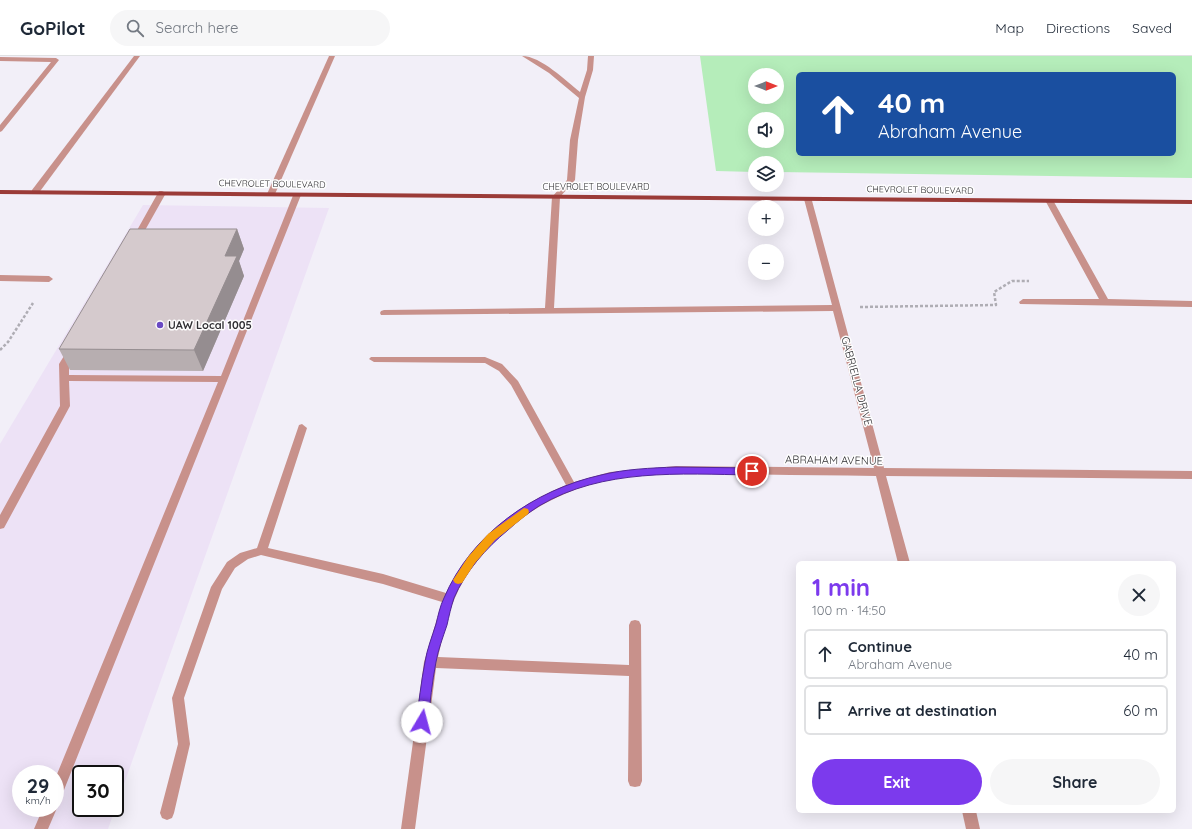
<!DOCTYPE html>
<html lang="en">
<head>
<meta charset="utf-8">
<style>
	:root { --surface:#fff; --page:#f6f6f7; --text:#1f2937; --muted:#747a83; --line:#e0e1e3; --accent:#7c3aed }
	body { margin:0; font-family:Quicksand,sans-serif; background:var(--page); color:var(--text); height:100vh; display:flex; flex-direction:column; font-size:15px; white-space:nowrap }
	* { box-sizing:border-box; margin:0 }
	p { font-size:13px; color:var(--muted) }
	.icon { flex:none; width:22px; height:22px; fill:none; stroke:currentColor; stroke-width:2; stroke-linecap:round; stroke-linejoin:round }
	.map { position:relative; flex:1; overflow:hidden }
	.sheet { position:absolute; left:796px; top:505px; width:380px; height:252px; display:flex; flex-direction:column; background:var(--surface); border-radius:6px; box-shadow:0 4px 16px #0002 }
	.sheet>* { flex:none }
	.top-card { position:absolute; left:796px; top:16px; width:380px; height:84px; border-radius:6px; box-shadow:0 4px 16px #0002; background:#1a4fa0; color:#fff; overflow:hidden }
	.needle { width:26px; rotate:90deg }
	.tools { position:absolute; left:748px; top:12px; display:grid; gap:8px }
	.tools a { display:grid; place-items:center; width:36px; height:36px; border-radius:50%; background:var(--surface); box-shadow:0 4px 16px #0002; font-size:20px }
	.speed { position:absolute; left:12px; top:709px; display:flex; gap:8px; font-size:20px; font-weight:700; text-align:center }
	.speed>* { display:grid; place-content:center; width:52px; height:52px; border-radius:50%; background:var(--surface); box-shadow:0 4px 16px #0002; line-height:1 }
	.speed small { font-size:10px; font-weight:400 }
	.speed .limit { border:2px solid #111; border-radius:6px; background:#fff; color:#111 }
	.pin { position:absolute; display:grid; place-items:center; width:34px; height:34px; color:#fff; margin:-17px; border:2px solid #fff; border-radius:50%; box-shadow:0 1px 4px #0007 }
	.me { position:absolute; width:44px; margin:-22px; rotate:8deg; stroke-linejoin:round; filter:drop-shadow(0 0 3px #0008) }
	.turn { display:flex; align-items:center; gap:14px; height:84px; padding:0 16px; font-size:18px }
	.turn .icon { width:52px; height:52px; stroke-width:2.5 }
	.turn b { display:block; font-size:28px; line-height:34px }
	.round { display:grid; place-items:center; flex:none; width:42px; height:42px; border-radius:21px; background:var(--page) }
	.head { display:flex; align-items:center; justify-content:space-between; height:68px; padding:0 16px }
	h1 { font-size:24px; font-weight:800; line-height:30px; color:var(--accent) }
	.action { display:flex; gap:8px; margin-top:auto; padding:8px 16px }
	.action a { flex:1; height:46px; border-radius:24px; background:var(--accent); color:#fff; font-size:16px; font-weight:800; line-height:46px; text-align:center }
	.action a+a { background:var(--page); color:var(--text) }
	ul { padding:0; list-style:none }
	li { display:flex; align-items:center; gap:12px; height:50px; margin:0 8px 6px; padding:0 8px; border:2px solid var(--line); border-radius:6px }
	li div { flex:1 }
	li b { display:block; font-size:15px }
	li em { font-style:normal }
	header { display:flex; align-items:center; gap:24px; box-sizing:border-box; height:56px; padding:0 20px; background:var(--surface); border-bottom:1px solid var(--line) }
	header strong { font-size:19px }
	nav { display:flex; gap:22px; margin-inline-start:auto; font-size:14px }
	.search { width:280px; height:36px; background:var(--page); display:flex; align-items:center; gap:10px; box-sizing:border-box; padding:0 14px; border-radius:22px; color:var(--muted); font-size:15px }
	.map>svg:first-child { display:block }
</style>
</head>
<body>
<header>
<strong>GoPilot</strong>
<div class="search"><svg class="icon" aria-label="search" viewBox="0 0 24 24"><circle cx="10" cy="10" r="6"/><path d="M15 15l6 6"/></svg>Search here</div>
<nav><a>Map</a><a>Directions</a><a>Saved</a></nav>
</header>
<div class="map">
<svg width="1192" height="773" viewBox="0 0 1192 773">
	<rect width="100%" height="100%" fill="#f2eff8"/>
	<path fill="#ede2f6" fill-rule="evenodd" d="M 143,149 L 329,152 L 108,773 L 0,773 L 0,388 ZM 21,718 L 55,718 L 55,752 L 21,752 ZM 81,718 L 115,718 L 115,752 L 81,752 Z"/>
	<path fill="#b5edba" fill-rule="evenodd" d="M 700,0 L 1192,0 L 1192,122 L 777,116 L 777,107 L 755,107 L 755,116 L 716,115 ZM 798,18 L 1174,18 L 1174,98 L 798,98 ZM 755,19 L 777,19 L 777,41 L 755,41 ZM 755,63 L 777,63 L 777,85 L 755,85 Z"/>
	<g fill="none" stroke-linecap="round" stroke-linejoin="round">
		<g stroke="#afadb4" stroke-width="2.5" stroke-dasharray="3 2" stroke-linecap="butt">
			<polyline points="860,251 996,249 994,236 1012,225 1029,225"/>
			<polyline points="0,294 8,286 33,247"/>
		</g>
		<g fill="#c8918b" fill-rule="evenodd">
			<polygon points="134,0 140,0 38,138 32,138 32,134"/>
			<polygon points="329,0 335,0 275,138 271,140 268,140 267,138"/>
			<path d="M 522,0 C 541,0 566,25 580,36 L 587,14 L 588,0 L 594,0 L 593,14 L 585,41 L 578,84 L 575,124 L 560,141 L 554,252 L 832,249 L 804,143 L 808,141 L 811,141 L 884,412 L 1192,415 L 1192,423 L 886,420 L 910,507 L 898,507 L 876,420 C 830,419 785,419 740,418 C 694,418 646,415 601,426 C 545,439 494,475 464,524 C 450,547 444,575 438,601 L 629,609 L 629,569 L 631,565 L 635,564 L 639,565 L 641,569 L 642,725 L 640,730 L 635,731 L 630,730 L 628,725 L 629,620 L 436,612 L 415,773 L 401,773 L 424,606 L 442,546 L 383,528 L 261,499 L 248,503 L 235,512 L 222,533 L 184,642 L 190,688 L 174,757 L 172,762 L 167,764 L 162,762 L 160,757 L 178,688 L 172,642 L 211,531 L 227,506 L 240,497 L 257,492 L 299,369 L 302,368 L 307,372 L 268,492 L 383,518 L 446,537 C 472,485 512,451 566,429 L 511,329 L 499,315 L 485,307 L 374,306 L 369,303 L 371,301 L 485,301 L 502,308 L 518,325 L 574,426 L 610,416 L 676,410 L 874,412 L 833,255 L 381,259 L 380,257 L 381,255 L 384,254 L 545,252 L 552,141 L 567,124 L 570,84 L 579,42 L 549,17 Z"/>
			<polygon points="0,1 56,2 59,4 2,75 0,76 0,69 51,6 0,5"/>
			<polygon points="159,135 162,135 166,137 139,185 138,187 132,187 131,185"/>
			<polygon points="294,137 300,137 301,139 62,739 60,744 55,746 55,723 218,326 69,325 70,350 4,472 0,473 0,459 60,350 59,308 69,292 72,291 77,294 69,308 69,319 221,320"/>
			<polygon points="1047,144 1050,144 1054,146 1108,243 1192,245 1192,251 1020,248 1019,246 1023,243 1099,243 1046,146"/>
			<polygon points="0,219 49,220 53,223 49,226 0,225"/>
			<polygon points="55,748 57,752 48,773 34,773 43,752 55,752"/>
			<polygon points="962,755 976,755 980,773 966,773"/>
		</g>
		<polygon fill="#9b3b38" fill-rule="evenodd" points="0,134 1192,144 1192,148 0,138"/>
	</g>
	<polygon fill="#b7aeb0" points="237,173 244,193 239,205 244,220 203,315 70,314 59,293"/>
	<polygon fill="#958d90" points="237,173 244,193 239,205 244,220 203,315 194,294 225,200"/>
	<polygon fill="#d5cacd" stroke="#958d90" points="130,173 237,173 225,200 237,200 194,294 59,293"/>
	<path fill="#7c3aed" stroke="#51269a" d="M 676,411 L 752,412 L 757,415 L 752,419 C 680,418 603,412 539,450 C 528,457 518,465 508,474 C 486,492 465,516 454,542 C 451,551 449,560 447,569 C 443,581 438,594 436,606 C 432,626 430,647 428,666 L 426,670 L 422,672 L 418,670 L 416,666 C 419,647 421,626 425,606 C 427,593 432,581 436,568 C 438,560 440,550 444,542 C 471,478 534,434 601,419 C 625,413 651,412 676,411 Z"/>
	<polygon fill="#f59e0b" points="524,452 528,453 529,456 528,458 495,484 475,507 462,527 458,528 455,527 453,524 455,521 468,501 488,478"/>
	<circle fill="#6a4ac3" stroke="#fefefe" stroke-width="1.5" cx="160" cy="269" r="4"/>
	<g text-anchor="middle" stroke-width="3" stroke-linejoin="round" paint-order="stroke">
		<g font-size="9" fill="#2f2e32" stroke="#fefefe">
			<text transform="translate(272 128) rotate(1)" y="3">CHEVROLET BOULEVARD</text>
			<text x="596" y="134">CHEVROLET BOULEVARD</text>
			<text transform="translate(920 134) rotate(1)" y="3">CHEVROLET BOULEVARD</text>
		</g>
		<g font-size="11" font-weight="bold" fill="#2f2e32" stroke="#fefefe" text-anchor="start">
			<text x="168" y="273">UAW Local 1005</text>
		</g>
		<g font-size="11" fill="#2f2e32" stroke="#fefefe">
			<text transform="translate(857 325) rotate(75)" y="4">GABRIELLA DRIVE</text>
			<text transform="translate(834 404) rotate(1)" y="4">ABRAHAM AVENUE</text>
		</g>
	</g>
</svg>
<div class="tools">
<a><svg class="needle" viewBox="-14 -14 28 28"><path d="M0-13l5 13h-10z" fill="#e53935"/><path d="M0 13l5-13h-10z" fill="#747a83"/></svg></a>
<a><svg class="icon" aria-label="sound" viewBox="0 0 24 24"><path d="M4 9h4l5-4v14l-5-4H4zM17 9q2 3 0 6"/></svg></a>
<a><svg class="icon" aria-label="layers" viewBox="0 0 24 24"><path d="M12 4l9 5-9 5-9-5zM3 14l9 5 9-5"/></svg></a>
<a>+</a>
<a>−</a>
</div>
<div class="speed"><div>29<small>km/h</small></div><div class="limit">30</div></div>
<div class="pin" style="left:752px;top:415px;background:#d93025"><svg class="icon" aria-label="arrive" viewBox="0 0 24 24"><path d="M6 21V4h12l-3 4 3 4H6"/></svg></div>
<svg class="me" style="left:422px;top:666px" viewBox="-20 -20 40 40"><circle r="19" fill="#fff"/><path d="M0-13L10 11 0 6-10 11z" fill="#7c3aed"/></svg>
<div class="top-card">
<div class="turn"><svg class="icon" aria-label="ahead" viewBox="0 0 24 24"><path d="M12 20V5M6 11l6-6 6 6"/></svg><div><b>40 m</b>Abraham Avenue</div></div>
</div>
<section class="sheet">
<div class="head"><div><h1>1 min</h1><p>100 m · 14:50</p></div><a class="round"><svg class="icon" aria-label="close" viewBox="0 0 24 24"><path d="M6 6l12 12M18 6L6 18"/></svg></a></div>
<ul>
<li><svg class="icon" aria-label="ahead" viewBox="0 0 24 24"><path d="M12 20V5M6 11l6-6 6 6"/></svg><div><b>Continue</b><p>Abraham Avenue</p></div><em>40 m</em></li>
<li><svg class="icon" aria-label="arrive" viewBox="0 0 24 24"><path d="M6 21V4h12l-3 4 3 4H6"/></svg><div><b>Arrive at destination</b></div><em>60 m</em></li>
</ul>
<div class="action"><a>Exit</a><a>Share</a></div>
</section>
</div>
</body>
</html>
